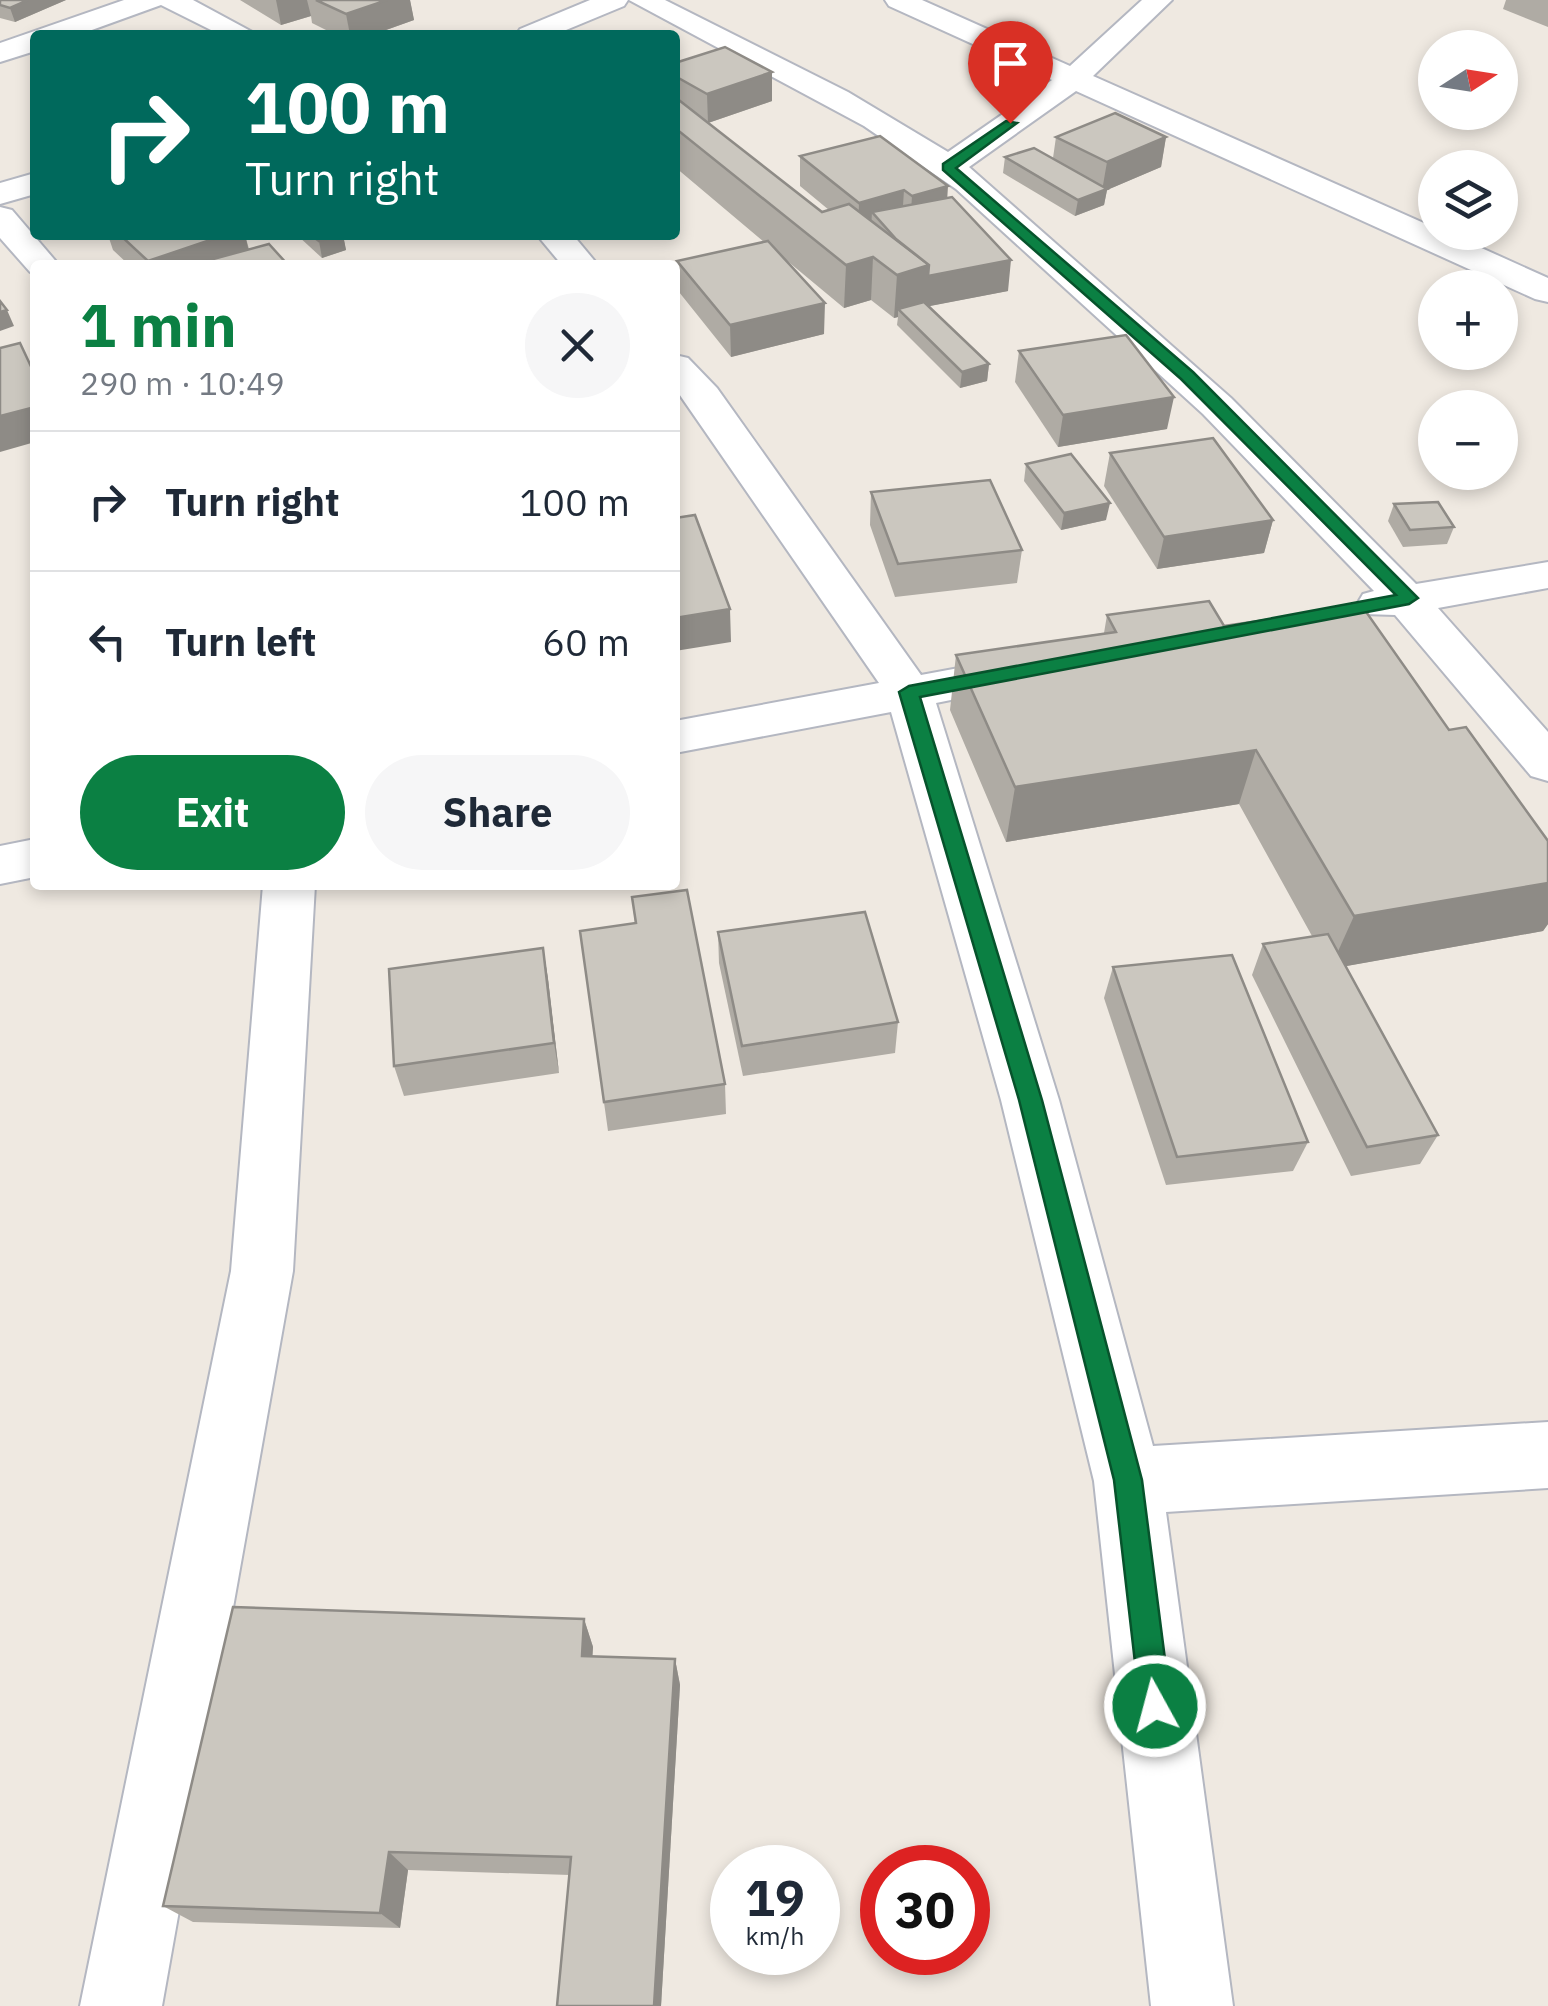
<!DOCTYPE html>
<html lang="en">
<head>
<meta charset="utf-8">
<style>
	:root { --surface:#fff; --page:#f6f6f7; --text:#1f2937; --muted:#747a83; --line:#e0e1e3; --accent:#0b8043 }
	body { margin:0; font-family:"IBM Plex Sans",sans-serif; background:var(--page); color:var(--text); height:100vh; display:flex; flex-direction:column; font-size:38px; white-space:nowrap }
	* { box-sizing:border-box; margin:0 }
	p { font-size:32px; color:var(--muted) }
	.icon { flex:none; width:55px; height:55px; fill:none; stroke:currentColor; stroke-width:2; stroke-linecap:round; stroke-linejoin:round }
	.map { position:relative; flex:1; overflow:hidden }
	.panel { position:absolute; left:30px; top:260px; width:650px; height:630px; display:flex; flex-direction:column; background:var(--surface); border-radius:10px; box-shadow:0 5px 15px #0003 }
	.panel>* { flex:none }
	.top-card { position:absolute; left:30px; top:30px; width:650px; height:210px; border-radius:10px; box-shadow:0 5px 15px #0003; background:#00695c; color:#fff; overflow:hidden }
	.needle { width:65px; rotate:78deg }
	.controls { position:absolute; left:1418px; top:30px; display:grid; gap:20px }
	.controls a { display:grid; place-items:center; width:100px; height:100px; border-radius:50%; background:var(--surface); box-shadow:0 5px 15px #0003; font-size:50px }
	.speed { position:absolute; left:710px; top:1845px; display:flex; gap:20px; font-size:50px; font-weight:700; text-align:center }
	.speed>* { display:grid; place-content:center; width:130px; height:130px; border-radius:50%; background:var(--surface); box-shadow:0 5px 15px #0003; line-height:1 }
	.speed small { font-size:25px; font-weight:400 }
	.speed .limit { border:15px solid #d22; background:#fff; color:#111 }
	.pin { position:absolute; display:grid; place-items:center; width:85px; height:85px; color:#fff; margin:-102px -42px; border-radius:50% 50% 50% 0; rotate:-45deg; box-shadow:0 0 10px #0007 }
	.pin .icon { rotate:45deg }
	.me { position:absolute; width:110px; margin:-55px; rotate:353deg; stroke-linejoin:round; filter:drop-shadow(0 0 8px #0008) }
	.turn { display:flex; align-items:center; gap:35px; height:210px; padding:0 50px; font-size:45px }
	.turn .icon { width:130px; height:130px; stroke-width:2.5 }
	.turn b { display:block; font-size:70px; line-height:85px }
	.round { display:grid; place-items:center; flex:none; width:105px; height:105px; border-radius:52px; background:var(--page) }
	.headline { display:flex; align-items:center; justify-content:space-between; height:170px; padding:0 50px }
	h1 { font-size:60px; font-weight:700; line-height:75px; color:var(--accent) }
	.action { display:flex; gap:20px; margin-top:auto; padding:20px 50px }
	.action a { flex:1; height:115px; border-radius:60px; background:var(--accent); color:#fff; font-size:40px; font-weight:700; line-height:115px; text-align:center }
	.action a+a { background:var(--page); color:var(--text) }
	ul { padding:0; list-style:none }
	li { display:flex; align-items:center; gap:30px; height:140px; padding:0 50px; border-top:2px solid var(--line) }
	li div { flex:1 }
	li b { display:block; font-size:38px }
	li em { font-style:normal }
	.map>svg:first-child { display:block }
</style>
</head>
<body>
<div class="map">
<svg width="1548" height="2006" viewBox="0 0 1548 2006">
	<rect width="100%" height="100%" fill="#efe9e1"/>
	<g fill="none" stroke-linecap="round" stroke-linejoin="round">
		<defs>
			<g id="street">
				<polygon points="124,0 193,0 258,35 221,35 161,5 78,35 35,35 35,51 0,62 0,43"/>
				<polygon points="590,0 628,0 624,6 554,35 516,35 520,29"/>
				<polygon points="629,0 665,0 848,92 948,152 1052,80 889,6 885,0 922,0 1070,66 1142,0 1172,0 1093,76 1435,228 1435,232 1446,232 1548,278 1548,302 1535,299 1076,91 969,167 1231,398 1416,584 1548,562 1548,588 1438,608 1548,732 1548,781 1531,776 1395,615 1363,614 1357,604 1363,594 1374,591 1203,414 956,189 864,126"/>
				<polygon points="35,173 35,194 0,204 0,183"/>
				<polygon points="0,207 12,210 59,265 35,265 35,274 30,272 0,238"/>
				<polygon points="537,235 573,235 598,265 562,265"/>
				<polygon points="675,355 688,358 717,388 921,675 1024,656 1040,660 1047,671 1040,682 936,703 1059,1100 1153,1446 1548,1422 1548,1488 1166,1512 1233,2006 1151,2006 1094,1481 1001,1100 891,712 675,753 675,721 879,683 675,388"/>
				<polygon points="35,839 35,877 0,884 0,846"/>
				<polygon points="263,885 315,885 293,1271 162,2006 80,2006 231,1271"/>
			</g>
		</defs>
		<use href="#street" stroke="#b4b7c1" stroke-width="4"/>
		<use href="#street" fill="#fff" fill-rule="evenodd"/>
	</g>
	<g fill="#afaba4">
		<polygon points="0,0 66,0 15,22 0,18"/>
		<polygon points="240,0 410,0 414,20 372,35 336,35 312,23 311,16 281,25"/>
		<polygon points="1506,0 1548,0 1548,27 1503,9"/>
		<polygon points="675,63 772,72 772,101 708,123 822,212 829,210 800,186 800,156 947,198 1008,291 929,306 989,364 987,381 960,388 897,325 898,317 894,318 871,300 844,308 785,259 824,334 731,357 679,292 677,261 764,242 675,167"/>
		<polygon points="1056,137 1166,137 1161,167 1107,190 1104,205 1075,216 1003,173 1005,157 1053,158"/>
		<polygon points="108,235 245,235 249,249 288,265 129,265 113,250"/>
		<polygon points="297,235 343,235 346,250 322,258"/>
		<polygon points="1019,351 1167,429 1058,447 1015,382"/>
		<polygon points="1110,453 1273,520 1264,553 1157,569 1104,486"/>
		<polygon points="1026,464 1106,520 1061,530 1024,481"/>
		<polygon points="871,492 1022,550 1017,583 895,597 870,525"/>
		<polygon points="1394,504 1454,527 1447,544 1403,547 1388,521"/>
		<polygon points="1107,615 1224,626 1449,730 1548,841 1548,924 1543,931 1346,966 1438,1135 1420,1164 1351,1176 1252,975 1263,944 1312,936 1239,804 1006,842 950,710 956,655 1104,633"/>
		<polygon points="632,897 725,1084 726,1114 608,1131 580,931 635,924"/>
		<polygon points="718,932 898,1022 895,1053 743,1076 719,963"/>
		<polygon points="543,948 548,979 559,1073 404,1096 394,1066"/>
		<polygon points="1113,967 1308,1142 1293,1171 1166,1185 1104,998"/>
		<polygon points="584,1619 593,1647 592,1656 675,1659 680,1685 661,2006 557,2006 570,1875 408,1870 400,1928 193,1922 163,1906"/>
	</g>
	<g fill="#8e8b86">
		<polygon points="28,0 66,0 15,22 10,8"/>
		<polygon points="276,0 307,0 311,16 281,25"/>
		<polygon points="387,0 410,0 414,20 372,35 350,35 346,14"/>
		<polygon points="772,72 772,101 708,123 707,94"/>
		<polygon points="1166,137 1161,167 1107,190 1104,205 1075,216 1078,200 1102,191 1107,162"/>
		<polygon points="948,186 946,217 910,227 912,196"/>
		<polygon points="904,190 902,221 872,212 871,230 858,233 859,203"/>
		<polygon points="225,235 245,235 251,260 236,265 150,265 148,261"/>
		<polygon points="339,235 343,235 346,250 322,258 319,241"/>
		<polygon points="873,257 871,300 844,308 846,265"/>
		<polygon points="1011,260 1008,291 925,307 898,309 898,317 894,318 897,275 929,265"/>
		<polygon points="825,303 824,334 731,357 730,325"/>
		<polygon points="7,310 14,326 0,331 0,312"/>
		<polygon points="989,364 987,381 960,388 962,372"/>
		<polygon points="1174,397 1167,429 1058,447 1063,415"/>
		<polygon points="35,407 35,442 0,452 0,416"/>
		<polygon points="1110,503 1106,520 1061,530 1064,513"/>
		<polygon points="1273,520 1264,553 1157,569 1164,537"/>
		<polygon points="730,609 731,642 675,651 675,618"/>
		<polygon points="1256,750 1239,804 1006,842 1015,787"/>
		<polygon points="1548,883 1548,924 1543,931 1330,969 1354,916"/>
		<polygon points="543,948 548,979 559,1073 554,1043"/>
		<polygon points="584,1619 593,1647 591,1682 582,1656"/>
		<polygon points="675,1659 680,1685 661,2006 654,2006"/>
		<polygon points="389,1852 408,1870 400,1928 380,1913"/>
	</g>
	<g fill="#cbc7bf" stroke="#8e8b86" stroke-width="2.5">
		<polygon points="0,0 28,0 10,8 0,5"/>
		<polygon points="316,0 387,0 346,14"/>
		<polygon points="725,47 772,72 707,94 675,76 675,63"/>
		<polygon points="675,97 822,212 849,204 929,265 897,275 873,257 846,265 675,128"/>
		<polygon points="1115,113 1166,137 1107,162 1056,137"/>
		<polygon points="880,136 948,186 912,196 904,190 859,203 800,156"/>
		<polygon points="1034,148 1107,189 1078,200 1005,157"/>
		<polygon points="952,197 1011,260 928,276 929,265 896,239 872,212"/>
		<polygon points="120,235 225,235 148,261"/>
		<polygon points="311,235 339,235 319,241"/>
		<polygon points="768,241 825,303 730,325 677,261"/>
		<polygon points="269,244 288,265 191,265"/>
		<polygon points="0,301 7,310 0,312"/>
		<polygon points="924,302 989,364 962,372 898,309"/>
		<polygon points="1126,335 1174,397 1063,415 1019,351"/>
		<polygon points="20,343 35,375 35,407 0,416 0,348"/>
		<polygon points="1213,438 1273,520 1164,537 1110,453"/>
		<polygon points="1071,454 1110,503 1064,513 1026,464"/>
		<polygon points="990,480 1022,550 898,564 871,492"/>
		<polygon points="1438,502 1454,527 1410,530 1394,504"/>
		<polygon points="695,515 730,609 675,618 675,518"/>
		<polygon points="1209,601 1224,626 1362,606 1449,730 1466,727 1548,841 1548,883 1354,916 1256,750 1015,787 956,655 1116,632 1107,615"/>
		<polygon points="687,890 725,1084 604,1102 580,931 636,923 632,897"/>
		<polygon points="865,912 898,1022 742,1046 718,932"/>
		<polygon points="1328,934 1438,1135 1367,1147 1263,944"/>
		<polygon points="543,948 554,1043 394,1066 389,969"/>
		<polygon points="1232,955 1308,1142 1177,1157 1113,967"/>
		<polygon points="233,1607 584,1619 582,1656 675,1659 654,2006 557,2006 571,1857 389,1852 380,1913 163,1906"/>
	</g>
	<polygon fill="#0b8043" stroke="#07532c" stroke-width="2.5" points="1006,121 1017,123 956,168 1193,372 1418,598 1409,604 920,697 1042,1100 1142,1480 1171,1706 1166,1717 1155,1721 1144,1717 1140,1706 1114,1480 1019,1100 899,692 909,686 1396,595 1181,379 943,170 943,164"/>
</svg>
<div class="controls">
<a><svg class="needle" viewBox="-14 -14 28 28"><path d="M0-13l5 13h-10z" fill="#e53935"/><path d="M0 13l5-13h-10z" fill="#747a83"/></svg></a>
<a><svg class="icon" aria-label="layers" viewBox="0 0 24 24"><path d="M12 4l9 5-9 5-9-5zM3 14l9 5 9-5"/></svg></a>
<a>+</a>
<a>−</a>
</div>
<div class="speed"><div>19<small>km/h</small></div><div class="limit">30</div></div>
<div class="pin" style="left:1010px;top:123px;background:#d93025"><svg class="icon" aria-label="arrive" viewBox="0 0 24 24"><path d="M6 21V4h12l-3 4 3 4H6"/></svg></div>
<svg class="me" style="left:1155px;top:1706px" viewBox="-20 -20 40 40"><circle r="17" fill="#0b8043" stroke="#fff" stroke-width="3"/><path d="M0-11L8 9 0 5-8 9z" fill="#fff"/></svg>
<div class="top-card">
<div class="turn"><svg class="icon" aria-label="right" viewBox="0 0 24 24"><path d="M7 20v-9h11M14 6l5 5-5 5"/></svg><div><b>100 m</b>Turn right</div></div>
</div>
<section class="panel">
<div class="headline"><div><h1>1 min</h1><p>290 m · 10:49</p></div><a class="round"><svg class="icon" aria-label="close" viewBox="0 0 24 24"><path d="M6 6l12 12M18 6L6 18"/></svg></a></div>
<ul>
<li><svg class="icon" aria-label="right" viewBox="0 0 24 24"><path d="M7 20v-9h11M14 6l5 5-5 5"/></svg><div><b>Turn right</b></div><em>100 m</em></li>
<li><svg class="icon" aria-label="left" viewBox="0 0 24 24"><path d="M17 20v-9H6M10 6l-5 5 5 5"/></svg><div><b>Turn left</b></div><em>60 m</em></li>
</ul>
<div class="action"><a>Exit</a><a>Share</a></div>
</section>
</div>
</body>
</html>
